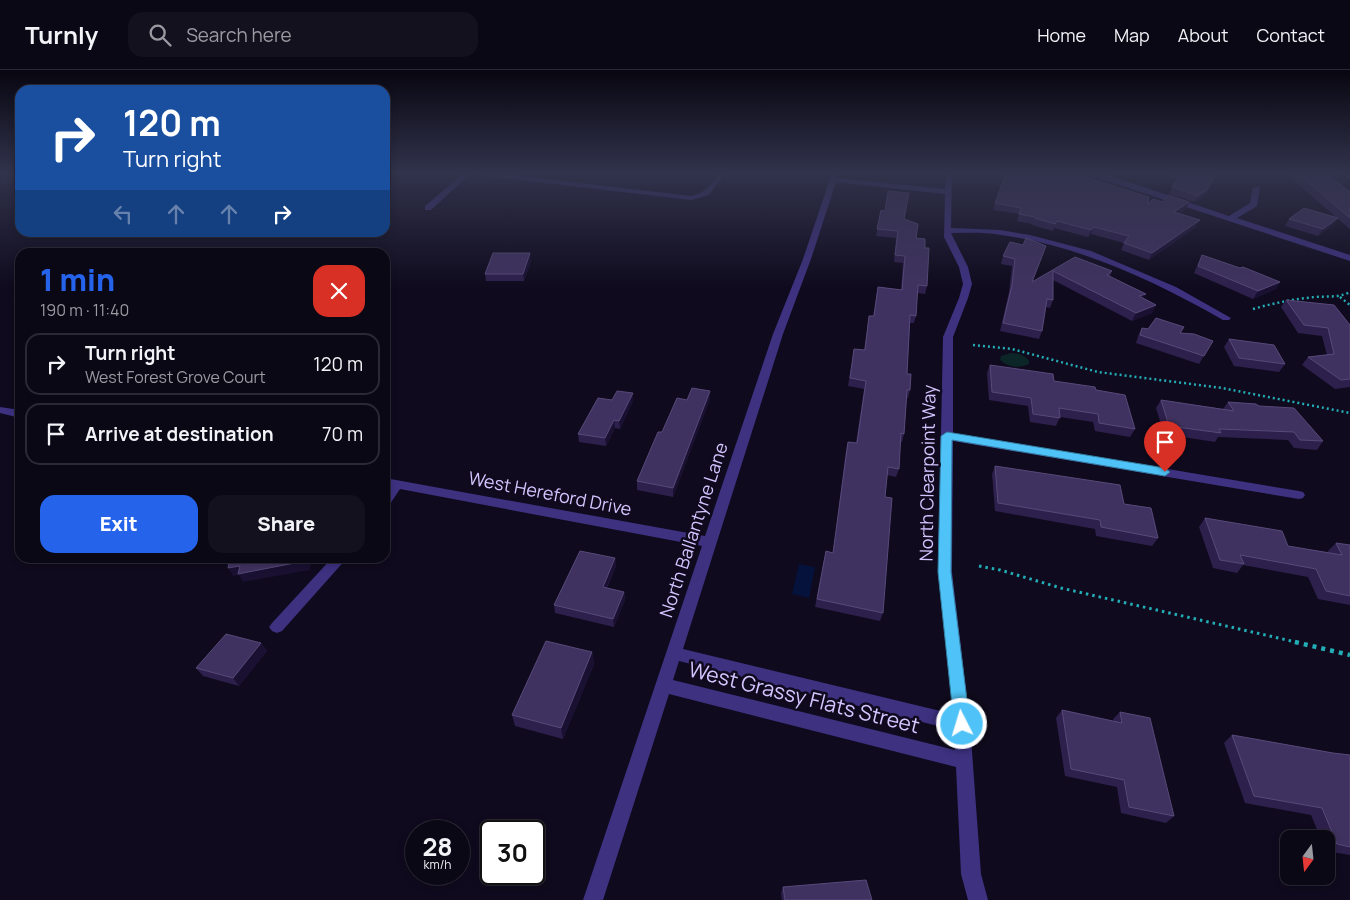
<!DOCTYPE html>
<html lang="en">
<head>
<meta charset="utf-8">
<style>
	:root { --surface:#0b0816; --page:#14111f; --text:#f1f3f6; --muted:#9a9aa1; --line:#2b2935; --accent:#2563eb }
	body { margin:0; font-family:Manrope,sans-serif; background:var(--page); color:var(--text); height:100vh; display:flex; flex-direction:column; font-size:19px; white-space:nowrap }
	* { box-sizing:border-box; margin:0 }
	p { font-size:16px; color:var(--muted) }
	.icon { flex:none; width:28px; height:28px; fill:none; stroke:currentColor; stroke-width:2; stroke-linecap:round; stroke-linejoin:round }
	.map { position:relative; flex:1; overflow:hidden }
	.drawer { position:absolute; left:15px; top:178px; width:375px; height:315px; display:flex; flex-direction:column; background:var(--surface); border-radius:15px; box-shadow:0 2px 8px #0003,0 0 0 1px var(--line) }
	.drawer>* { flex:none }
	.top-card { position:absolute; left:15px; top:15px; width:375px; height:152px; border-radius:15px; box-shadow:0 2px 8px #0003,0 0 0 1px var(--line); background:#1a4fa0; color:#fff; overflow:hidden }
	.needle { width:32px; rotate:195deg }
	.buttons { position:absolute; left:1280px; top:760px; display:grid; gap:10px }
	.buttons a { display:grid; place-items:center; width:55px; height:55px; border-radius:10px; background:var(--surface); box-shadow:0 2px 8px #0003,0 0 0 1px var(--line); font-size:25px }
	.speed { position:absolute; left:405px; top:750px; display:flex; gap:10px; font-size:25px; font-weight:700; text-align:center }
	.speed>* { display:grid; place-content:center; width:65px; height:65px; border-radius:50%; background:var(--surface); box-shadow:0 2px 8px #0003,0 0 0 1px var(--line); line-height:1 }
	.speed small { font-size:12px; font-weight:400 }
	.speed .limit { border:2px solid #111; border-radius:8px; background:#fff; color:#111 }
	.pin { position:absolute; display:grid; place-items:center; width:42px; height:42px; color:#fff; margin:-51px -21px; border-radius:50% 50% 50% 0; rotate:-45deg; box-shadow:0 0 5px #0007 }
	.pin .icon { rotate:45deg }
	.me { position:absolute; width:55px; margin:-28px; rotate:355deg; stroke-linejoin:round; filter:drop-shadow(0 0 4px #0008) }
	.turn { display:flex; align-items:center; gap:18px; height:105px; padding:0 25px; font-size:22px }
	.turn .icon { width:65px; height:65px; stroke-width:2.5 }
	.turn b { display:block; font-size:35px; line-height:42px }
	.lanes { display:flex; align-items:center; height:48px; padding:0 25px; background:#0003; justify-content:center; gap:25px; direction:ltr }
	.lanes .off { opacity:.35 }
	.round { display:grid; place-items:center; flex:none; width:52px; height:52px; border-radius:15px; background:var(--page) }
	.summary { display:flex; align-items:center; justify-content:space-between; height:85px; padding:0 25px }
	h1 { font-size:30px; font-weight:800; line-height:38px; color:var(--accent) }
	.button { display:flex; gap:10px; margin-top:auto; padding:10px 25px }
	.button a { flex:1; height:58px; border-radius:15px; background:var(--accent); color:#fff; font-size:20px; font-weight:800; line-height:58px; text-align:center }
	.button a+a { background:var(--page); color:var(--text) }
	ul { padding:0; list-style:none }
	li { display:flex; align-items:center; gap:15px; height:62px; margin:0 10px 8px; padding:0 15px; border:2px solid var(--line); border-radius:15px }
	li div { flex:1 }
	li b { display:block; font-size:19px }
	li em { font-style:normal }
	header { display:flex; align-items:center; gap:30px; box-sizing:border-box; height:70px; padding:0 25px; background:var(--surface); border-bottom:1px solid var(--line) }
	header strong { font-size:24px }
	nav { display:flex; gap:28px; margin-inline-start:auto; font-size:18px }
	.search { width:350px; height:45px; background:var(--page); display:flex; align-items:center; gap:12px; box-sizing:border-box; padding:0 18px; border-radius:15px; color:var(--muted); font-size:19px }
	.map>svg:first-child { display:block }
</style>
</head>
<body>
<header>
<strong>Turnly</strong>
<div class="search"><svg class="icon" aria-label="search" viewBox="0 0 24 24"><circle cx="10" cy="10" r="6"/><path d="M15 15l6 6"/></svg>Search here</div>
<nav><a>Home</a><a>Map</a><a>About</a><a>Contact</a></nav>
</header>
<div class="map">
<svg width="1350" height="830" viewBox="0 0 1350 830">
	<rect width="100%" height="100%" fill="#0f0a1d"/>
	<path fill="#0c2527" d="M 1011,283 C 1018,283 1025,285 1029,291 L 1029,294 C 1019,299 1008,297 1000,290 L 1001,286 Z"/>
	<polygon fill="#05123b" points="799,494 815,497 809,528 792,524"/>
	<g fill="none" stroke-linecap="round" stroke-linejoin="round">
		<polyline stroke="#23adb6" stroke-width="2" stroke-dasharray="2 2.5" stroke-linecap="butt" points="1344,103 1350,108"/>
		<g stroke="#23adb6" stroke-width="2.5" stroke-dasharray="2 3" stroke-linecap="butt">
			<polyline points="1340,227 1350,235"/>
			<path d="M 1253,239 C 1274,233 1294,229 1315,227 C 1328,226 1338,228 1350,222"/>
			<polyline points="973,275 1012,279 1098,302 1222,318 1350,343"/>
		</g>
		<polyline stroke="#23adb6" stroke-width="3" stroke-dasharray="2.5 4" stroke-linecap="butt" points="979,496 1000,500 1061,518 1300,573"/>
		<polyline stroke="#23adb6" stroke-width="4.5" stroke-dasharray="4 5" stroke-linecap="butt" points="1295,572 1350,585"/>
		<g fill="#3d3180" fill-rule="evenodd">
			<polygon points="464,103 471,103 431,140 425,140 425,136"/>
			<path d="M 476,103 L 495,103 L 691,126 C 706,123 711,115 719,103 L 725,103 L 709,125 L 691,130 L 479,105 Z"/>
			<path d="M 832,103 L 838,103 L 837,108 L 945,119 L 946,103 L 952,103 L 951,158 L 1000,160 L 1030,165 L 1091,181 L 1176,217 L 1231,248 L 1229,250 L 1223,250 C 1153,210 1080,176 1001,165 C 984,162 968,163 951,163 L 968,197 L 972,214 L 968,228 L 953,267 L 953,363 L 1299,421 L 1303,422 L 1305,425 L 1303,428 L 1299,429 L 953,371 L 952,502 L 970,654 L 981,804 L 988,830 L 968,830 L 961,804 L 956,697 L 669,624 L 603,830 L 583,830 L 702,476 L 400,419 L 390,434 L 385,436 L 385,421 L 388,417 L 385,416 L 385,408 L 705,466 L 773,264 L 803,189 ZM 836,112 L 945,124 L 944,167 L 959,197 L 963,214 L 959,228 L 943,267 L 938,502 L 953,644 L 683,579 L 783,264 L 811,189 ZM 679,591 L 954,660 L 955,680 L 673,610 Z"/>
			<polygon points="1083,103 1095,103 1111,106 1229,146 1250,133 1253,118 1260,116 1257,136 1237,148 1350,185 1350,191"/>
			<polygon points="0,337 20,340 20,348 0,343"/>
			<polygon points="332,488 347,488 282,561 277,563 272,561 269,557 272,553"/>
		</g>
	</g>
	<g fill="#2e204c">
		<polygon points="1173,103 1216,103 1205,126 1195,132 1169,124 1177,109 1171,108"/>
		<polygon points="1291,103 1326,103 1350,122 1350,159 1337,148 1333,155 1318,166 1285,156 1289,149 1337,148 1289,106"/>
		<polygon points="1163,132 1189,132 1186,139 1179,144 1196,157 1149,190 1121,180 1124,173 1091,164 1088,167 1054,158 1053,161 1032,155 1033,154 1017,151 1019,144 993,140 995,133 1148,134"/>
		<polygon points="881,140 904,149 916,168 925,178 927,216 925,224 917,223 916,246 914,253 910,253 907,304 910,320 908,328 907,328 904,364 902,372 900,372 899,399 896,407 887,405 885,427 883,543 880,551 815,537 824,489 833,483 846,380 848,372 856,373 864,319 848,316 854,279 864,280 869,246 873,246 878,217 901,220 903,193 894,192 896,168 876,166"/>
		<polygon points="1010,172 1032,212 1075,187 1112,201 1110,206 1143,229 1156,235 1152,243 1132,251 1053,210 1053,230 1050,238 1046,237 1042,261 1039,269 1000,261 1009,222 1012,196 1001,194 1003,186"/>
		<polygon points="1202,185 1280,212 1276,219 1253,229 1194,203"/>
		<polygon points="531,191 524,211 486,211 485,204"/>
		<polygon points="1286,230 1350,255 1350,317 1335,319 1302,295 1308,287 1327,285 1322,266 1298,263 1281,237"/>
		<polygon points="1184,257 1181,263 1213,271 1199,294 1136,273 1138,266 1142,258 1148,259"/>
		<polygon points="1229,269 1285,294 1279,302 1234,296 1224,277"/>
		<polygon points="990,295 1054,311 1096,320 1135,359 1130,367 1095,361 1093,352 1060,347 1056,356 1030,352 1028,336 989,330 987,303"/>
		<polygon points="710,321 710,329 673,427 637,420 637,411 662,362 687,330"/>
		<polygon points="633,323 633,331 620,359 615,358 606,376 579,372 578,364 612,330"/>
		<polygon points="1161,330 1223,339 1228,332 1259,336 1323,371 1317,380 1294,378 1288,370 1218,367 1215,372 1164,364 1156,338"/>
		<polygon points="995,396 1124,434 1158,468 1152,476 1096,466 1095,459 995,441 992,404"/>
		<polygon points="1205,448 1288,476 1329,483 1328,481 1336,473 1350,475 1350,535 1318,529 1308,507 1243,495 1237,503 1213,498 1199,457"/>
		<polygon points="615,488 616,496 607,518 624,522 625,530 614,557 555,543 554,535"/>
		<polygon points="261,573 267,581 239,616 203,606 196,598"/>
		<polygon points="592,582 594,594 563,669 515,656 512,645"/>
		<polygon points="1062,640 1114,651 1113,649 1120,642 1174,746 1166,753 1121,743 1117,717 1065,706 1056,648"/>
		<polygon points="1232,665 1333,683 1350,685 1350,785 1326,781 1326,769 1321,769 1311,745 1245,733 1224,673"/>
		<polygon points="783,817 872,830 782,830 781,823"/>
	</g>
	<g fill="#1a1031">
		<polygon points="1208,119 1205,126 1195,132 1198,126"/>
		<polygon points="1189,132 1186,139 1171,149 1174,142"/>
		<polygon points="1338,148 1333,155 1318,166 1323,159"/>
		<polygon points="1200,150 1196,157 1149,190 1152,183"/>
		<polygon points="1094,157 1091,164 1088,167 1091,160"/>
		<polygon points="530,183 531,191 524,211 523,204"/>
		<polygon points="1280,212 1276,219 1253,229 1258,221"/>
		<polygon points="1146,224 1142,231 1139,226"/>
		<polygon points="20,227 20,235 19,235 14,228"/>
		<polygon points="1156,235 1152,243 1132,251 1136,243"/>
		<polygon points="710,321 710,329 673,427 673,418"/>
		<polygon points="633,323 633,331 620,359 619,351"/>
		<polygon points="614,350 615,358 606,376 605,368"/>
		<polygon points="306,488 311,488 310,500 243,512 239,505 233,506 228,498"/>
		<polygon points="615,488 616,496 603,525 603,517"/>
		<polygon points="624,522 625,530 614,557 613,549"/>
		<polygon points="261,573 267,581 239,616 233,608"/>
		<polygon points="592,582 594,594 563,669 561,658"/>
	</g>
	<g fill="#403260" stroke="#574979">
		<polygon points="1006,103 1072,103 1149,127 1148,134 1153,129 1163,132 1168,125 1189,132 1174,142 1200,150 1152,183 1124,173 1129,166 1094,157 1091,160 1057,151 1055,154 1035,148 1035,147 1019,144 1021,138 995,133"/>
		<polygon points="1181,103 1216,103 1208,119 1198,126 1172,117"/>
		<polygon points="1297,103 1326,103 1350,122 1350,148"/>
		<polygon points="888,121 909,123 904,149 918,154 916,168 925,169 925,178 929,178 927,216 918,215 916,246 910,245 907,304 911,304 910,320 907,320 904,364 901,363 899,399 888,397 885,427 892,428 883,543 817,529 826,481 833,483 848,372 857,373 866,311 850,308 854,279 865,280 869,246 874,246 878,217 902,220 905,186 895,185 898,161 877,159 881,140 885,141"/>
		<polygon points="1304,138 1338,148 1323,159 1289,149"/>
		<polygon points="1026,168 1046,176 1032,212 1075,187 1112,201 1107,205 1146,224 1139,226 1156,235 1136,243 1053,201 1053,230 1047,229 1042,261 1003,253 1012,215 1015,189 1003,186 1010,172 1023,175"/>
		<polygon points="493,183 530,183 523,204 485,204"/>
		<polygon points="1202,185 1240,198 1243,197 1280,212 1258,221 1198,196"/>
		<polygon points="20,219 20,227 14,228"/>
		<polygon points="1286,230 1334,235 1350,255 1350,309 1341,310 1308,287 1334,284 1328,258 1304,255"/>
		<polygon points="1156,248 1184,257 1180,263 1194,264 1213,271 1204,286 1140,265 1142,258 1148,259"/>
		<polygon points="1229,269 1274,275 1285,294 1239,288"/>
		<polygon points="990,295 1053,304 1054,311 1095,317 1096,320 1125,325 1135,359 1099,353 1098,344 1059,338 1060,348 1033,344 1031,328 992,322"/>
		<polygon points="692,318 710,321 673,418 637,411 658,362 662,362 677,328 687,330"/>
		<polygon points="617,321 633,323 619,351 614,350 605,368 578,364 598,328 612,330"/>
		<polygon points="1161,330 1234,341 1228,332 1256,334 1259,336 1294,338 1323,371 1300,370 1294,362 1219,359 1221,363 1169,356"/>
		<polygon points="995,396 1120,415 1124,434 1151,438 1158,468 1101,457 1100,450 998,433"/>
		<polygon points="1205,448 1282,461 1288,476 1342,485 1336,473 1350,475 1350,526 1326,521 1316,499 1240,485 1244,494 1220,490"/>
		<polygon points="580,481 615,488 603,517 624,522 613,549 554,535"/>
		<polygon points="230,488 306,488 305,491 238,504 240,496 228,498"/>
		<polygon points="226,564 261,573 233,608 196,598"/>
		<polygon points="546,571 592,582 561,658 512,645"/>
		<polygon points="1062,640 1122,653 1120,642 1150,648 1174,746 1129,737 1124,710 1071,699"/>
		<polygon points="1232,665 1333,683 1350,685 1350,777 1337,774 1322,738 1254,726"/>
		<polygon points="866,810 872,830 785,830 783,817"/>
	</g>
	<linearGradient id="sky" x2="0" y2="1"><stop stop-color="#080610"/><stop offset="0.47" stop-color="#31334c"/><stop offset="1" stop-color="#31334c" stop-opacity="0"/></linearGradient>
	<rect width="1350" height="219" fill="url(#sky)"/>
	<polygon fill="#4fc3f7" stroke="#337fa1" points="947,362 1165,398 1170,402 1165,406 952,370 951,502 970,654 967,658 962,661 957,658 954,654 938,502 941,366"/>
	<g text-anchor="middle" stroke-width="5" stroke-linejoin="round" paint-order="stroke">
		<g font-size="18" fill="#d3c5ff" stroke="#0f0a1d">
			<text transform="translate(928 403) rotate(-89)" y="6">North Clearpoint Way</text>
			<text transform="translate(550 424) rotate(11)" y="6">West Hereford Drive</text>
			<text transform="translate(694 460) rotate(-72)" y="6">North Ballantyne Lane</text>
		</g>
		<g font-size="21" fill="#d3c5ff" stroke="#0f0a1d">
			<text transform="translate(804 628) rotate(14)" y="7">West Grassy Flats Street</text>
		</g>
	</g>
</svg>
<div class="buttons">
<a><svg class="needle" viewBox="-14 -14 28 28"><path d="M0-13l5 13h-10z" fill="#e53935"/><path d="M0 13l5-13h-10z" fill="#9a9aa1"/></svg></a>
</div>
<div class="speed"><div>28<small>km/h</small></div><div class="limit">30</div></div>
<div class="pin" style="left:1165px;top:402px;background:#d93025"><svg class="icon" aria-label="arrive" viewBox="0 0 24 24"><path d="M6 21V4h12l-3 4 3 4H6"/></svg></div>
<svg class="me" style="left:962px;top:654px" viewBox="-20 -20 40 40"><circle r="17" fill="#4fc3f7" stroke="#fff" stroke-width="3"/><path d="M0-11L8 9 0 5-8 9z" fill="#fff"/></svg>
<div class="top-card">
<div class="turn"><svg class="icon" aria-label="right" viewBox="0 0 24 24"><path d="M7 20v-9h11M14 6l5 5-5 5"/></svg><div><b>120 m</b>Turn right</div></div>
<div class="lanes"><svg class="icon off" aria-label="left" viewBox="0 0 24 24"><path d="M17 20v-9H6M10 6l-5 5 5 5"/></svg><svg class="icon off" aria-label="ahead" viewBox="0 0 24 24"><path d="M12 20V5M6 11l6-6 6 6"/></svg><svg class="icon off" aria-label="ahead" viewBox="0 0 24 24"><path d="M12 20V5M6 11l6-6 6 6"/></svg><svg class="icon" aria-label="right" viewBox="0 0 24 24"><path d="M7 20v-9h11M14 6l5 5-5 5"/></svg></div>
</div>
<section class="drawer">
<div class="summary"><div><h1>1 min</h1><p>190 m · 11:40</p></div><a class="round" style="background:#d93025;color:#fff"><svg class="icon" aria-label="close" viewBox="0 0 24 24"><path d="M6 6l12 12M18 6L6 18"/></svg></a></div>
<ul>
<li><svg class="icon" aria-label="right" viewBox="0 0 24 24"><path d="M7 20v-9h11M14 6l5 5-5 5"/></svg><div><b>Turn right</b><p>West Forest Grove Court</p></div><em>120 m</em></li>
<li><svg class="icon" aria-label="arrive" viewBox="0 0 24 24"><path d="M6 21V4h12l-3 4 3 4H6"/></svg><div><b>Arrive at destination</b></div><em>70 m</em></li>
</ul>
<div class="button"><a>Exit</a><a>Share</a></div>
</section>
</div>
</body>
</html>
